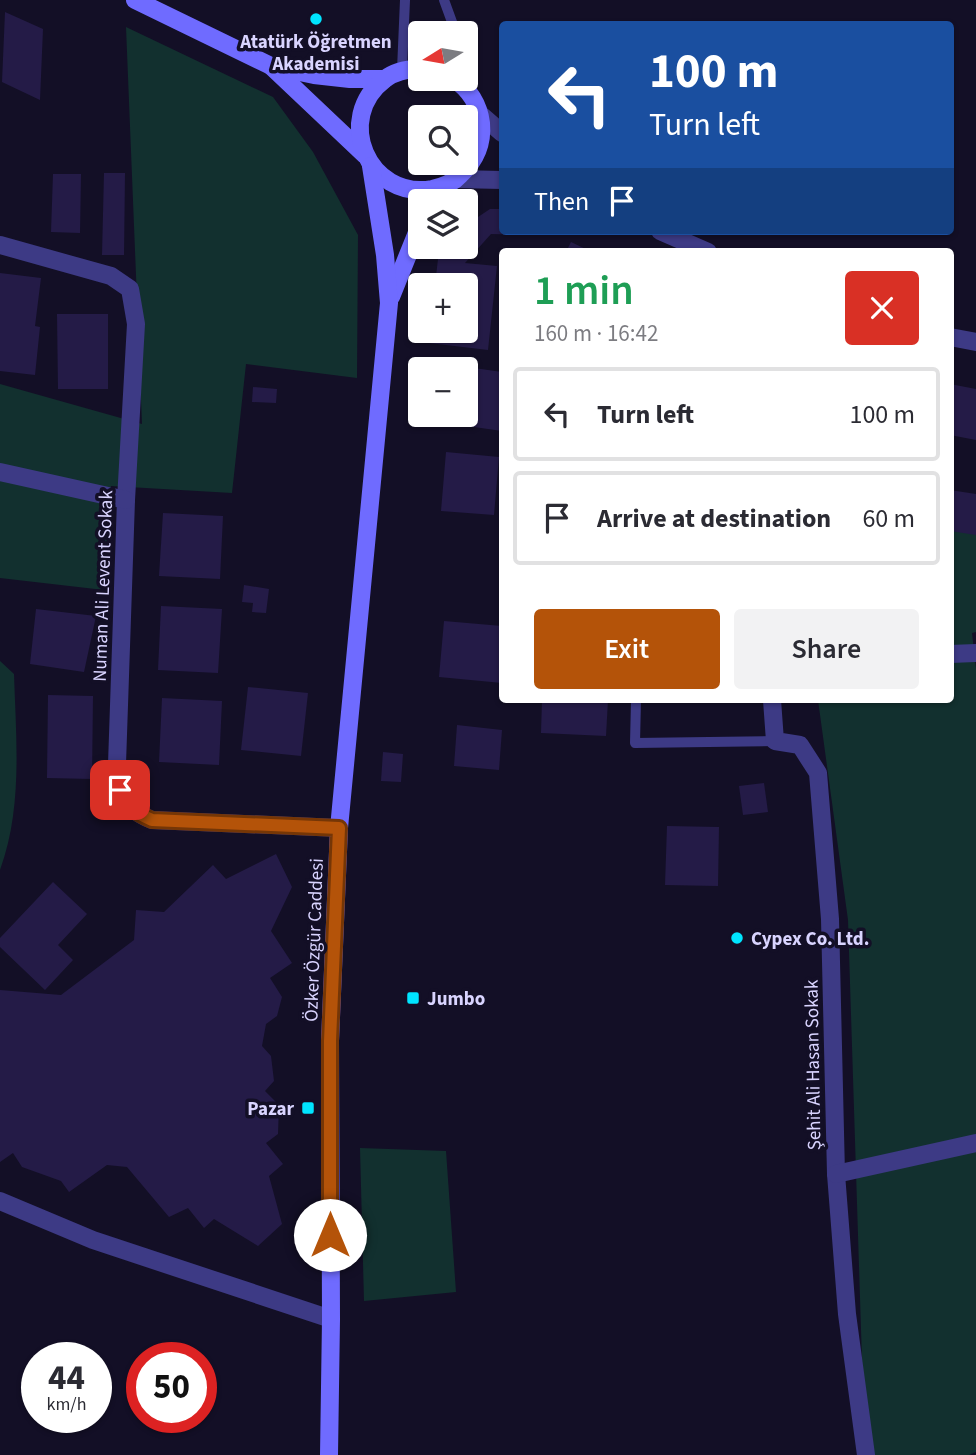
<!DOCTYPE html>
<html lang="en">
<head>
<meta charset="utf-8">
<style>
	:root { --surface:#fff; --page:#f2f2f3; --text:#2b2b33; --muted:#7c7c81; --line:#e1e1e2; --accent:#b45309 }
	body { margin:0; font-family:"Source Sans 3",sans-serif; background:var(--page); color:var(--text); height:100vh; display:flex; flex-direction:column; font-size:26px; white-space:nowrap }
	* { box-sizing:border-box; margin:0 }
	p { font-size:23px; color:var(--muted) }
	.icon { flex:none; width:38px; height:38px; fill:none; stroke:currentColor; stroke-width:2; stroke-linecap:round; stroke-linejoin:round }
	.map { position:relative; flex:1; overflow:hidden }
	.drawer { position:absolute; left:499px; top:248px; width:455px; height:455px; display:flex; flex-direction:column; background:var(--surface); border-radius:7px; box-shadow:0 2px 5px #0004 }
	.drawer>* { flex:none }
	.top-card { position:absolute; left:499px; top:21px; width:455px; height:214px; border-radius:7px; box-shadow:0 2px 5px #0004; background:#1a4fa0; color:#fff; overflow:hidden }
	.needle { width:46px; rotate:259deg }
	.controls { position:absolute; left:408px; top:21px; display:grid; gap:14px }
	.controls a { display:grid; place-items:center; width:70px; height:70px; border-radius:7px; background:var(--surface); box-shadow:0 2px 5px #0004; font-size:35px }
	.speed { position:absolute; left:21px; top:1342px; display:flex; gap:14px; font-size:35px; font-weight:700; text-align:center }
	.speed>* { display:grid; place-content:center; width:91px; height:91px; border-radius:50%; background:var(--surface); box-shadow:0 2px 5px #0004; line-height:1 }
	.speed small { font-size:18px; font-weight:400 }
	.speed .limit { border:10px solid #d22; background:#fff; color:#111 }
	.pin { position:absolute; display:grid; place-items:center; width:60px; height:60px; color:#fff; margin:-30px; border-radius:14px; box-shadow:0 4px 10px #0006 }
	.me { position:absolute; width:77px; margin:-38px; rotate:0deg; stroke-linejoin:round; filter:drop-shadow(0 0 5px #0008) }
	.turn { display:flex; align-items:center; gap:24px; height:147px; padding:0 35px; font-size:32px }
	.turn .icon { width:91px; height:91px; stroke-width:2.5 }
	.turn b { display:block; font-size:49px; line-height:60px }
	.then { display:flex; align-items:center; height:66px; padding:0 35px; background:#0003; gap:14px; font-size:26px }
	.round { display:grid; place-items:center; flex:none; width:74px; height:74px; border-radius:7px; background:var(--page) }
	.summary { display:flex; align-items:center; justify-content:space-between; height:119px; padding:0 35px }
	h1 { font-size:42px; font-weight:600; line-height:52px; color:#1e9e55 }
	.primary-button { display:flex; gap:14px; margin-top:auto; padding:14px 35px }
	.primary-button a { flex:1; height:80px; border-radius:7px; background:var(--accent); color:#fff; font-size:28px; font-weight:600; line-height:80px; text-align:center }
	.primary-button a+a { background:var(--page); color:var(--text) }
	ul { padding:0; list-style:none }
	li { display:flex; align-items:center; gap:21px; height:94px; margin:0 14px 10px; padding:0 21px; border:4px solid var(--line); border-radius:7px }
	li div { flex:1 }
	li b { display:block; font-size:26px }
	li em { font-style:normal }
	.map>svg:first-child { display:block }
</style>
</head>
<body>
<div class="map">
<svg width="976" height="1455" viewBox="0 0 976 1455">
	<rect width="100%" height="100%" fill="#130f26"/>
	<g fill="#12302f">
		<polygon points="126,27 273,97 313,152 358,235 357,378 246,364 232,493 111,486 104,590 0,578 0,384 142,424"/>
		<polygon points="950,522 976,530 976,632 972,633 976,669 976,1452 969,1455 865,1455 848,920 818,700 950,700"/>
		<path d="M 0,661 L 14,674 C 16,739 23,807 0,870 Z"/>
		<polygon points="360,1148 446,1151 456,1292 364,1301"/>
	</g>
	<g fill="#241b47">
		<polygon points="5,12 43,29 40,100 2,82"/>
		<polygon points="104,173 125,173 124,255 102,255"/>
		<polygon points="53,174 81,174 80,233 51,232"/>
		<polygon points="490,209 502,209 502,231 527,231 527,235 491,234 465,263 497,266 488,350 429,343 430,331 466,331 466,285 435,285 438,259 447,247 466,247 466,225"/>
		<polygon points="571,242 592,252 566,252"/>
		<polygon points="0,273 41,278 35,326 40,327 35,375 0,371"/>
		<polygon points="57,314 108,314 108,389 58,389"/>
		<polygon points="460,366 502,372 502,431 453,424 454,415 466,415 466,369 460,369"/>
		<polygon points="950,384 976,389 976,440 950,435"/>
		<polygon points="253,387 277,389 276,403 252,402"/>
		<polygon points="446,452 499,457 494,515 441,511"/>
		<polygon points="950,490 976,494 976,535 950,531"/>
		<polygon points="163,513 223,516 220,579 159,576"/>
		<polygon points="244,585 269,589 266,613 252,612 253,603 242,602"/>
		<polygon points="161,606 222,609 218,673 158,670"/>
		<polygon points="36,609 96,616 84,672 30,664"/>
		<polygon points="444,621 502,626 502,683 439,677"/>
		<polygon points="248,687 308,693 301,756 241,750"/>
		<polygon points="48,695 93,696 92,779 47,778"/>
		<polygon points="162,698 222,701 219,765 159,762"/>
		<polygon points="542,700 608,700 606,736 541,733"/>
		<polygon points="457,725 502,730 499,770 454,766"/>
		<polygon points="383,752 403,754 401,782 381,781"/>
		<polygon points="764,783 768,812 743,815 739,786"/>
		<polygon points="667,826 719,827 718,886 665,885"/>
		<polygon points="276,854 292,887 271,931 292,963 270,978 282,997 277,1016 266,1024 262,1046 271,1056 274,1081 265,1091 279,1105 278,1134 266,1143 283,1164 269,1176 282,1224 258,1246 214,1219 204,1228 188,1208 169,1217 127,1167 107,1165 69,1192 61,1181 22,1167 13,1153 0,1162 0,990 61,995 134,940 136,910 164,912 213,865 226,879"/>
		<polygon points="53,882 87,914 58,945 73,960 45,990 0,947 0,938"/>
	</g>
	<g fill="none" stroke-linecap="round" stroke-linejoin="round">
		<g stroke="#3d3a85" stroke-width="10">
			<polyline points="444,0 456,33"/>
			<polyline points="466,68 472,93"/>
			<polyline points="402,70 405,0"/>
			<polyline points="636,700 635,743 775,741"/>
		</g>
		<g stroke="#3d3a85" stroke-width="18">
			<path d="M 0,245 L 111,276 L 130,289 L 136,324 L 126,500 L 117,764 C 118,795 123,808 152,820 L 339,828"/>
			<polyline points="0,472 126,500"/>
			<polyline points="950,654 976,653"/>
			<polyline points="772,700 775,741 800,745 818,773 830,919 836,1174 847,1314 866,1455"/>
			<polyline points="836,1174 976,1143"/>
			<polyline points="0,1201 93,1240 331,1319"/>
		</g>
		<g stroke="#3d3a85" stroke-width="18">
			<polyline points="480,114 502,133"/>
			<polyline points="456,179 502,180"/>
			<polyline points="660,231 708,252"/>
			<polyline points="950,337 976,342"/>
		</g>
		<g stroke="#6f6bff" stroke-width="18">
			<polyline points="135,0 271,66 314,75 350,79 385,79"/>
			<polyline points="271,66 365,155"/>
			<path d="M 420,68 C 408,69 395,71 385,79 C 333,118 368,200 432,189 C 442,187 453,183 460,175 C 475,161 483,144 481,123 C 479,105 469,89 454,79"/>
			<polyline points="391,297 420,225"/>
			<polyline points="329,1455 331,1319 330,1041 339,828 389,303 385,255 371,166"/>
		</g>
	</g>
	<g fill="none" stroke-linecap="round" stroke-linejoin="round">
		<defs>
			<path id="route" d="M 120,790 C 127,807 136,813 152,820 L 339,828 L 330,1041 L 330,1235"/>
		</defs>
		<use href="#route" stroke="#753606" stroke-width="18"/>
		<use href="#route" stroke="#b45309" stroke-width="12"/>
	</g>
	<g fill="#00e5ff" stroke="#130f26" stroke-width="2.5">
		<circle cx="316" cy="19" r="7"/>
		<circle cx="737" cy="938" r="7"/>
		<rect x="406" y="991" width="14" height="14" rx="3.5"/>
		<rect x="301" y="1101" width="14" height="14" rx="3.5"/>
	</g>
	<g text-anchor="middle" stroke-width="7" stroke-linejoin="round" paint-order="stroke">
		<g font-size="19" font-weight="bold" fill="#d9d4ff" stroke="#130f26" text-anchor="start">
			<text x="316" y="48" text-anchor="middle">Atatürk Öğretmen<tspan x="316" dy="22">Akademisi</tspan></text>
			<text x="751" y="945">Cypex Co. Ltd.</text>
			<text x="427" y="1005">Jumbo</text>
			<text x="294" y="1115" text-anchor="end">Pazar</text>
		</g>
		<g font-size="19" fill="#d9d4ff" stroke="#130f26">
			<text transform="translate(102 586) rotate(-88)" y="7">Numan Ali Levent Sokak</text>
			<text transform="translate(313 940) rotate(-88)" y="7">Özker Özgür Caddesi</text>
			<text transform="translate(812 1065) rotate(-91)" y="7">Şehit Ali Hasan Sokak</text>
		</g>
	</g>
</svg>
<div class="controls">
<a><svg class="needle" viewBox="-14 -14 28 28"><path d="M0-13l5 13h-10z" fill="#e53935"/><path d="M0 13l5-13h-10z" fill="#7c7c81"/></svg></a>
<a><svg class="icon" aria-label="search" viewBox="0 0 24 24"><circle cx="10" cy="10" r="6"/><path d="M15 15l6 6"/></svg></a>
<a><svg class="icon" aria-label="layers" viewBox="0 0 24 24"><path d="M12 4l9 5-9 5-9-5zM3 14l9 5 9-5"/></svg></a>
<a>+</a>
<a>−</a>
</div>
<div class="speed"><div>44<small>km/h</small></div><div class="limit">50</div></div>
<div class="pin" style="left:120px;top:790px;background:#d93025"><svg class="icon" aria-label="arrive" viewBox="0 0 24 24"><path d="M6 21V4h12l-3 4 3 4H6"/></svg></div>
<svg class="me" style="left:330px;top:1235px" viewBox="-20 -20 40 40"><circle r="19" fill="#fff"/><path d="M0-13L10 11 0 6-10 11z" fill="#b45309"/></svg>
<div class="top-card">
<div class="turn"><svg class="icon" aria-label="left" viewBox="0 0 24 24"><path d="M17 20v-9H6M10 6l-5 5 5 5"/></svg><div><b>100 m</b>Turn left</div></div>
<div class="then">Then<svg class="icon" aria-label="arrive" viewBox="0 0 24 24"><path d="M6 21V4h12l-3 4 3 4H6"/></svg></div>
</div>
<section class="drawer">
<div class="summary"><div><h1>1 min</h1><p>160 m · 16:42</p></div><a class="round" style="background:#d93025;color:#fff"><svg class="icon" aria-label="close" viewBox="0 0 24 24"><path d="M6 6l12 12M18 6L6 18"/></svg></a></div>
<ul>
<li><svg class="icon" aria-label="left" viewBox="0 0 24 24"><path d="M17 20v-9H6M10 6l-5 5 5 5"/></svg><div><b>Turn left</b></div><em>100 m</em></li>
<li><svg class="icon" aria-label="arrive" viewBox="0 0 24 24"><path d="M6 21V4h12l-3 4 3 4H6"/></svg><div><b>Arrive at destination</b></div><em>60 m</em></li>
</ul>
<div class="primary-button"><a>Exit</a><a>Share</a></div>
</section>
</div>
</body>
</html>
